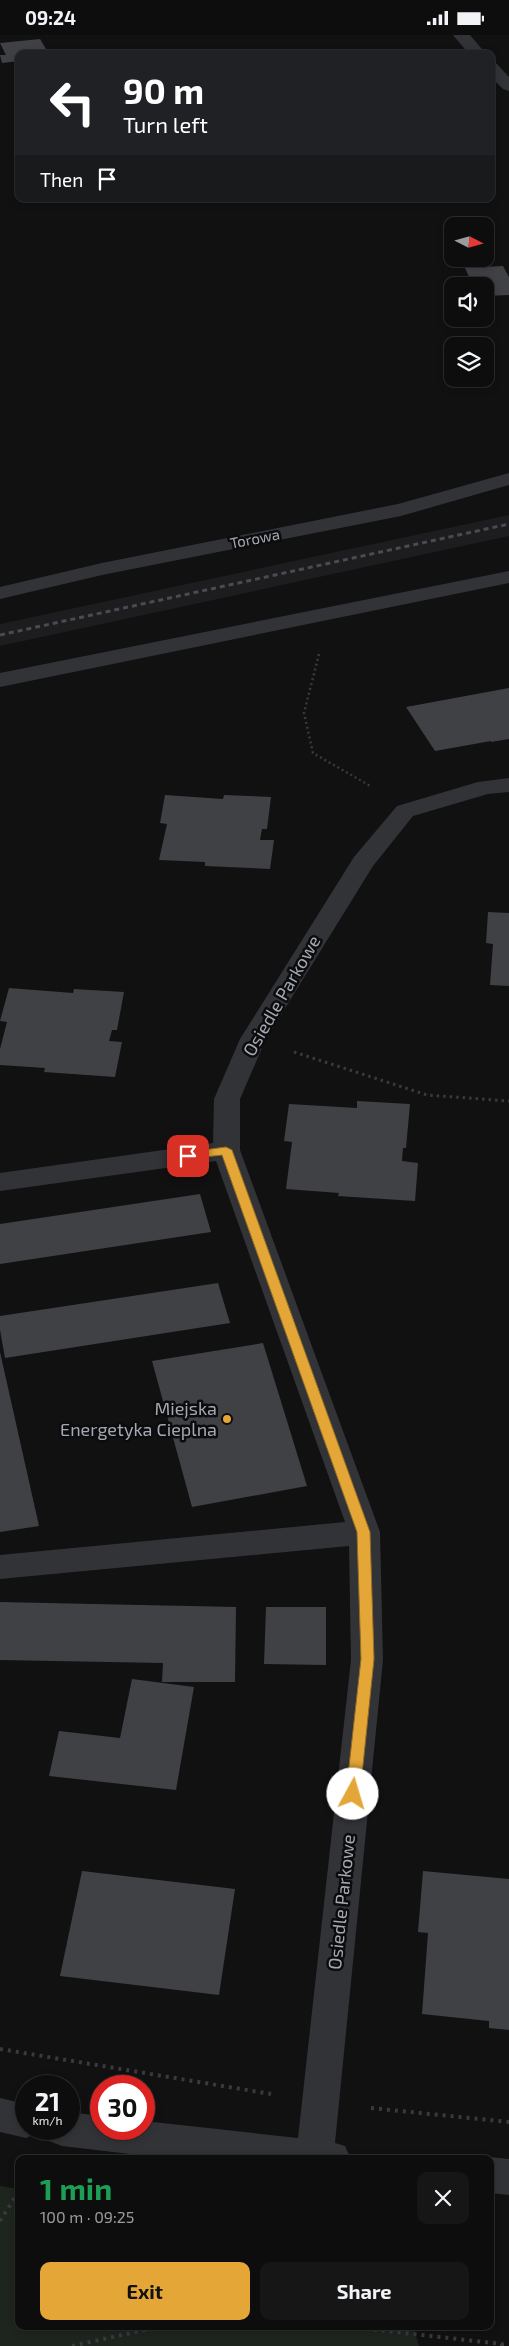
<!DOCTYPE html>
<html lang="en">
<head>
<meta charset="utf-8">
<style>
	:root { --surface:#0d0d0e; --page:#161617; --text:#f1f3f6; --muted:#9a9c9e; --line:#2d2d2e; --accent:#e4a737 }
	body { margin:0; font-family:"Exo 2",sans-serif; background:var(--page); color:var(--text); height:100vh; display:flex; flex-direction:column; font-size:19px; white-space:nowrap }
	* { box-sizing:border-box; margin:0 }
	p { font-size:16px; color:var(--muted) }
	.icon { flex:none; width:28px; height:28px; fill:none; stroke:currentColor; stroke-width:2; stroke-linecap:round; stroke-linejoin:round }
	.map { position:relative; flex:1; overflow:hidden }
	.sheet { position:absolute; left:15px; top:2120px; width:479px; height:175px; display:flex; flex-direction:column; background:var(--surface); border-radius:10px; box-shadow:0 2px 8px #0003,0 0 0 1px var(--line) }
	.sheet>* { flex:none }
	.hud { position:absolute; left:15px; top:15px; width:480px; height:152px; border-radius:10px; box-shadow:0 2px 8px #0003,0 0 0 1px var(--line); background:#202124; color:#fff; overflow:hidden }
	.needle { width:32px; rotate:96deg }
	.fabs { position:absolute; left:444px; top:182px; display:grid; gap:10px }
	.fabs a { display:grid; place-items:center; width:50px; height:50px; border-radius:10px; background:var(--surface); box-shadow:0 2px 8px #0003,0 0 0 1px var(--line); font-size:25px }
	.speed { position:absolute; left:15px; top:2040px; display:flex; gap:10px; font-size:25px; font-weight:700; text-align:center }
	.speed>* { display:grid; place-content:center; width:65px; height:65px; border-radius:50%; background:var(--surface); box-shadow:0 2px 8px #0003,0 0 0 1px var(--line); line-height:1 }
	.speed small { font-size:12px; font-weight:400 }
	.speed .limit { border:8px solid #d22; background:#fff; color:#111 }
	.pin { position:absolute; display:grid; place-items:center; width:42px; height:42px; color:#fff; margin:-21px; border-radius:10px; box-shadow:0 2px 8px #0006 }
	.me { position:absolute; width:55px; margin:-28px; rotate:6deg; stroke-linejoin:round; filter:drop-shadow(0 0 4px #0008) }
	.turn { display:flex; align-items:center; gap:18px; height:105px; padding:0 25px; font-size:22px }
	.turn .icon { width:65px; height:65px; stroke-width:2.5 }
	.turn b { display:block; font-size:35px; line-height:42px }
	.then { display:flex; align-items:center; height:48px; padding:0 25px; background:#0003; gap:10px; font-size:19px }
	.round { display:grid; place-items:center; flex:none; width:52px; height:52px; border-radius:10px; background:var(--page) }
	.summary { display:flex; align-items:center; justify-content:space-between; height:85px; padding:0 25px }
	h1 { font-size:30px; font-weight:700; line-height:38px; color:#1e9e55 }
	.primary-button { display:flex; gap:10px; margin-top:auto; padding:10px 25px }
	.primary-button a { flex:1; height:58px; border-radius:10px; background:var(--accent); color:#111; font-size:20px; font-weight:700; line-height:58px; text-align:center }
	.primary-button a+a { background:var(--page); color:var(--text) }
	.status { display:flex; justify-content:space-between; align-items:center; height:35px; padding:0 25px; background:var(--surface); direction:ltr }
	.status svg { height:14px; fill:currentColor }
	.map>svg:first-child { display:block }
</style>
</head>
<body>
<div class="status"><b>09:24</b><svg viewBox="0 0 49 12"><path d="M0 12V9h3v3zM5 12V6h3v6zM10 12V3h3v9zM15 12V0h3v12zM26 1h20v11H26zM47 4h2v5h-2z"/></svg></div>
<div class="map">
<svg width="509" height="2311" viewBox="0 0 509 2311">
	<rect width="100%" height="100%" fill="#111112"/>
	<polygon fill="#1d1d1f" points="509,480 509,501 0,611 0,589"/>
	<polygon fill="#1e251e" points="0,2151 19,2154 19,2291 413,2291 419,2311 0,2311"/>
	<g fill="#404145">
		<polygon points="40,4 49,19 19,19 19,26 2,28 0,20 6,20 0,8"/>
		<polygon points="503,231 509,242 509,260 485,261 485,251 473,251 465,233"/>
		<polygon points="509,653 509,704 491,707 491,706 435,716 406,672"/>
		<polygon points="165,760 223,764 224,760 271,762 267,794 262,794 260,805 274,805 270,834 205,831 205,827 159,825 167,789 160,788"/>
		<polygon points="488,877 509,878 509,951 490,950 493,909 486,908"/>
		<polygon points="9,953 73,958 74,954 124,957 117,995 112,995 109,1006 122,1007 115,1042 44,1037 45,1033 0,1030 0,1014 7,987 0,986"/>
		<polygon points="357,1066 410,1069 406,1113 403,1113 402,1126 418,1128 415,1166 338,1161 339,1158 286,1154 292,1107 284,1106 289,1069 357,1073"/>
		<polygon points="200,1159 211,1197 0,1229 0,1189"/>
		<polygon points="218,1248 230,1288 5,1323 0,1295 0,1281"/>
		<polygon points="263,1308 307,1451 192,1472 152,1326"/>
		<polygon points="0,1317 39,1491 0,1497"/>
		<polygon points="0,1567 236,1572 235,1647 162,1647 163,1628 0,1625"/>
		<polygon points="266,1572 326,1572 326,1630 264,1629"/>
		<polygon points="132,1644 194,1652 176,1755 49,1741 59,1696 120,1703"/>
		<polygon points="82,1836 235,1854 219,1960 60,1941"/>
		<polygon points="423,1836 509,1844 509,1995 489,1993 489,1986 422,1979 428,1898 418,1897"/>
	</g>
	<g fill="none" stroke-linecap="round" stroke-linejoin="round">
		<polyline stroke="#383a3e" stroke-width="2.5" stroke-dasharray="2 3" stroke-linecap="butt" points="319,619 304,678 313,718 372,752"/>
		<polyline stroke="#383a3e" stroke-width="3" stroke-dasharray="2.5 4" stroke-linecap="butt" points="294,1017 427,1060 509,1066"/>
		<g stroke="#383a3e" stroke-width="4" stroke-dasharray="3 5" stroke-linecap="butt">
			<polyline points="0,2014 271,2059"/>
			<polyline points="371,2073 509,2087"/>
			<polyline points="0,2186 19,2156"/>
			<polyline points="342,2291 502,2309 502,2311"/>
			<polyline points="72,2311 162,2291"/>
		</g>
		<g fill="#323337" fill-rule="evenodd">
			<polygon points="453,0 470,0 486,19 469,19"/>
			<polygon points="491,27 497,29 509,42 509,56 503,54 491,42"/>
			<polygon points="509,438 509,450 401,481 102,540 0,564 0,552 102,528 398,469"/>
			<polygon points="509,536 509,548 0,652 0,638"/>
			<polygon points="509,743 509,757 488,759 413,781 373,831 266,1004 240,1064 240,1115 380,1497 383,1625 335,2108 345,2111 351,2124 172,2124 62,2111 49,2106 43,2094 69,2094 69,2077 101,2081 101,2094 144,2094 144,2086 298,2103 351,1625 349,1511 0,1544 0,1520 345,1487 216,1126 0,1156 0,1138 213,1108 214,1064 240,1004 354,822 397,771 478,747"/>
			<polygon points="0,2063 26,2069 26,2094 41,2094 39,2098 26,2103 0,2097"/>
			<polygon points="490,2122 509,2124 509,2160 490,2158 490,2124 486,2124"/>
		</g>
		<polyline stroke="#494b50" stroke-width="3" stroke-dasharray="5 4" stroke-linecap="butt" points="0,600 509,489"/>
	</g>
	<polygon fill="#e4a737" stroke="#946d24" points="226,1112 232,1115 370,1497 374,1624 360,1759 358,1764 353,1765 348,1764 346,1759 361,1624 357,1497 222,1120 188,1124 183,1121 188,1117"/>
	<circle fill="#e4a737" stroke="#0c0c0d" stroke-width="2" cx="227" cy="1384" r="5"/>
	<g text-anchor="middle" stroke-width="5" stroke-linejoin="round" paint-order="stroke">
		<g font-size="15" fill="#a3a8b2" stroke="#0c0c0d">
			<text transform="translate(255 504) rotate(-11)" y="5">Torowa</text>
		</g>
		<g font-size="18" fill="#a3a8b2" stroke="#0c0c0d">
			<text transform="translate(282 961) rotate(-60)" y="6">Osiedle Parkowe</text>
			<text transform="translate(342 1867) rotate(-84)" y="6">Osiedle Parkowe</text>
		</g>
		<g font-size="18" fill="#a3a8b2" stroke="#0c0c0d" text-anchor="end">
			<text x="217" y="1380">Miejska<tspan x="217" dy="21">Energetyka Cieplna</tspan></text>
		</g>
	</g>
</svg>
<div class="fabs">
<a><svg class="needle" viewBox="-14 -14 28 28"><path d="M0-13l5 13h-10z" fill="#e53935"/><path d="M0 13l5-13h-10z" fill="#9a9c9e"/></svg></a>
<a><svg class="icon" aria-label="sound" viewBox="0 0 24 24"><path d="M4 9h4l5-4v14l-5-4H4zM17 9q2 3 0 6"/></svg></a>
<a><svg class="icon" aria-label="layers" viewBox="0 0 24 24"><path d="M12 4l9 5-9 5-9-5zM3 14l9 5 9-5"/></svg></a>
</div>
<div class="speed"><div>21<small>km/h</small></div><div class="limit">30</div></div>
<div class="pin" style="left:188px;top:1121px;background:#d93025"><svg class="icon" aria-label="arrive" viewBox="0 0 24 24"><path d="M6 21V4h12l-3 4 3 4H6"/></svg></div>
<svg class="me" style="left:353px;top:1759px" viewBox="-20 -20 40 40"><circle r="19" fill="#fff"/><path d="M0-13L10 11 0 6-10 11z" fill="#e4a737"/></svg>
<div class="hud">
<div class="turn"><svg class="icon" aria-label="left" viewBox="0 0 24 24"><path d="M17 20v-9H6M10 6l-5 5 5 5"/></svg><div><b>90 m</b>Turn left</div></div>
<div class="then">Then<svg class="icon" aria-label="arrive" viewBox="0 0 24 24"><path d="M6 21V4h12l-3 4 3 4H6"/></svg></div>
</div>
<section class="sheet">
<div class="summary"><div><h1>1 min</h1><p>100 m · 09:25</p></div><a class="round"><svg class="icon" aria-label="close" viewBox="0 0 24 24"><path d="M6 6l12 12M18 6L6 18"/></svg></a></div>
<div class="primary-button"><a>Exit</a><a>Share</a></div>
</section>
</div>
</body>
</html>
